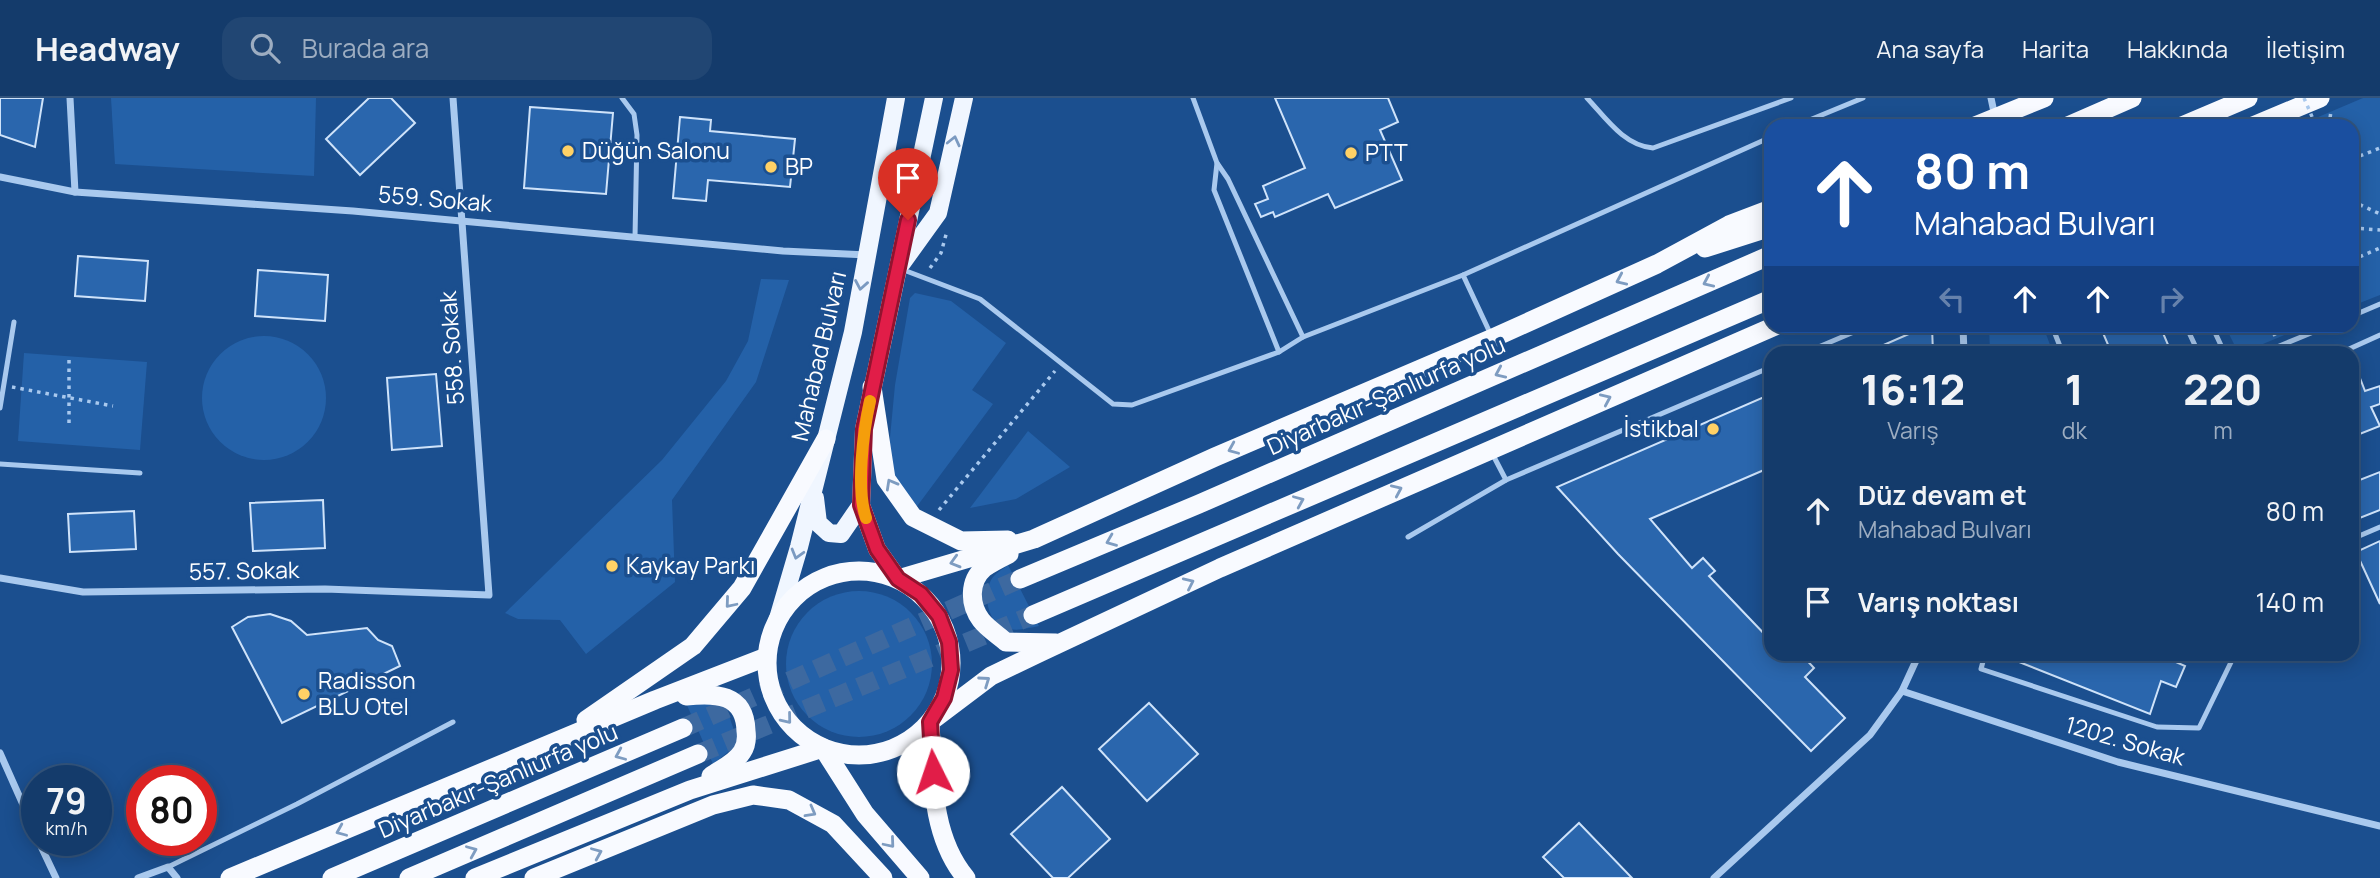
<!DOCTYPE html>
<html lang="tr">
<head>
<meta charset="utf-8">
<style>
	:root { --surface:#143b6b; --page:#214673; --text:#f1f3f6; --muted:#9dadc1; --line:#33557e }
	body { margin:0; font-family:Manrope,sans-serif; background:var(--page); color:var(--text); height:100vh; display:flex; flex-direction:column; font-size:26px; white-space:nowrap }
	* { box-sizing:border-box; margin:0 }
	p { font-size:23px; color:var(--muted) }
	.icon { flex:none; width:38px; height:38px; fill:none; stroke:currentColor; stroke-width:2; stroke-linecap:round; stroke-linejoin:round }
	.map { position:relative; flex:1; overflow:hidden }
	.drawer { position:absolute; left:1764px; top:248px; width:595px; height:315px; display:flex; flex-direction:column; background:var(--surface); border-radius:21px; box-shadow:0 4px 18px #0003,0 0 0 2px var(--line) }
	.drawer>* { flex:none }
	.guide { position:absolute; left:1764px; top:21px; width:595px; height:214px; border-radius:21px; box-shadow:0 4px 18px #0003,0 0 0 2px var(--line); background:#1a4fa0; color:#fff; overflow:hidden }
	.speed { position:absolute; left:21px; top:667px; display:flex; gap:14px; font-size:35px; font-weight:700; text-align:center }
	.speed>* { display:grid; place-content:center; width:91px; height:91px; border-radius:50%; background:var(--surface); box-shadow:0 4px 18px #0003,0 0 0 2px var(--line); line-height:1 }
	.speed small { font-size:18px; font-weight:400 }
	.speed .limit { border:10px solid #d22; background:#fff; color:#111 }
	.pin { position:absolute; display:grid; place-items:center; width:60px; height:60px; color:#fff; margin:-72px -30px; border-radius:50% 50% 50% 0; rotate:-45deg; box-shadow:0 0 7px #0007 }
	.pin .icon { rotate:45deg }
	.me { position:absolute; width:77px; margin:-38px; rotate:356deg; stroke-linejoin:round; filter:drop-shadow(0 0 5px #0008) }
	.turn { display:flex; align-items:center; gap:24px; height:147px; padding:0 35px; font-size:32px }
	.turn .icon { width:91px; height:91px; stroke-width:2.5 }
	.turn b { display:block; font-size:49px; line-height:60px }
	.lanes { display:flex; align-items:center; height:66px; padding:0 35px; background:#0003; justify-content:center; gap:35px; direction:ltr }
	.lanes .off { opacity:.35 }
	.eta { display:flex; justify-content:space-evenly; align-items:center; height:119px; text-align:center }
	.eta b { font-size:42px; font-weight:800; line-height:49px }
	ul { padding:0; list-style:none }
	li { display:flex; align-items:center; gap:21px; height:91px; padding:0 35px }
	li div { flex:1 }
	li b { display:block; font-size:26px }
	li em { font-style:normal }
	header { display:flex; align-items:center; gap:42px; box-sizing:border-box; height:98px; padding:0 35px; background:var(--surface); border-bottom:2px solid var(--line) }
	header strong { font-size:33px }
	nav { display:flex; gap:38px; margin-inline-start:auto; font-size:24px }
	.search { width:490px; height:63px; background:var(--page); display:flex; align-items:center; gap:18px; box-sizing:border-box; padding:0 24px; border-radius:21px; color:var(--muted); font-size:26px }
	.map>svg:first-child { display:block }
</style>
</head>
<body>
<header>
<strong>Headway</strong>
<div class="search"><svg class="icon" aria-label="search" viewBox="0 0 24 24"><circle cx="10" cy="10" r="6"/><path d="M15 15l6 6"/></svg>Burada ara</div>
<nav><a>Ana sayfa</a><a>Harita</a><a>Hakkında</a><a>İletişim</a></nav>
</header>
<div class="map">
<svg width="2380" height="780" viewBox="0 0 2380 780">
	<rect width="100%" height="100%" fill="#1b4f8f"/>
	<g fill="#2461a8">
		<polygon points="111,0 316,0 314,78 115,66"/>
		<polygon points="2363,0 2380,0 2380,197 2352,208 2352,28 2297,28"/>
		<polygon points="761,181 789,182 756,284 672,402 675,484 586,556 560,522 518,521 505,515 662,362 726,283 748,243"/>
		<polygon points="915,195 951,203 1006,245 972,292 993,306 915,411 893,381 889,350 895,287 910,200"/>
		<polygon points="1989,228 2043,228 2053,255 1990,255"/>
		<polygon points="2225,228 2306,228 2239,256"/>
		<circle cx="264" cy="300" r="62"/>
		<polygon points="24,255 147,264 140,352 18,343"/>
		<polygon points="1028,333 1070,369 1016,401 970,410"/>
		<path d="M 1008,467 L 1039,528 C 1028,530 1017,534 1005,530 C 987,524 983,497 991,482 C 995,475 1002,472 1008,467 Z"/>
		<circle cx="859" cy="566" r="73"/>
		<polygon points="710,602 727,612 735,635 728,654 713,666 686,605"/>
	</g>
	<g fill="#2a66ad" stroke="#cfe3fa" stroke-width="2">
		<polygon points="0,0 43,0 35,49 0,37"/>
		<polygon points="369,0 391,0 415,25 360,77 326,41"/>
		<polygon points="1275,0 1388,0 1398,24 1380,32 1402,82 1335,110 1328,96 1275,119 1273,114 1261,119 1255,106 1268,101 1263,88 1305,70"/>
		<polygon points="530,9 613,15 606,96 524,90"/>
		<polygon points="680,19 711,22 710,33 795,41 790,89 708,82 706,103 673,100"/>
		<polygon points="78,158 148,163 145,203 75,198"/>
		<polygon points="258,172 328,177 325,223 255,218"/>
		<polygon points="1927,228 1932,228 1933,256 1863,256"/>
		<polygon points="2100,228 2160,228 2172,256 2112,256"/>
		<polygon points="2353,262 2365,293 2380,288 2380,306 2371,309 2380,328 2352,339"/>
		<polygon points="436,276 442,348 392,352 387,280"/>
		<polygon points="1771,296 1771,369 1650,421 1692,470 1703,460 1715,473 1709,478 1771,543 1771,556 1801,556 1814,570 1805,579 1845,620 1811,653 1618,456 1557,389"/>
		<polygon points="2380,374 2380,412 2352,423 2352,385"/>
		<polygon points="323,402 325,450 253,453 250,405"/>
		<polygon points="134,413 136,451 70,454 68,416"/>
		<polygon points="2380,443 2380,506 2356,454"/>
		<polygon points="270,516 291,523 307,537 367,530 378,542 392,548 400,568 282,625 232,529 248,519"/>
		<polygon points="1999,556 2158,556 2185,568 2176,589 2161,583 2150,616"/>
		<polygon points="1149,605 1198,656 1147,703 1099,651"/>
		<polygon points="1062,689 1110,741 1068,780 1053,780 1011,736"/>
		<polygon points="1579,725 1632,780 1564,780 1543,759"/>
	</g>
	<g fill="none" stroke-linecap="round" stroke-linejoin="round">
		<g stroke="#3d69a0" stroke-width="19" stroke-dasharray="19 10" stroke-linecap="butt">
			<polyline points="683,630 1020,481"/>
			<polyline points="698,656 1033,517"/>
		</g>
		<g stroke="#a9c9ee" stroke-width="3.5" stroke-dasharray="3.5 5" stroke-linecap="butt">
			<polyline points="2329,28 2331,13"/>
			<polyline points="2352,61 2380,50"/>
			<polyline points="2352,103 2380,116"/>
			<polyline points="2352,130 2380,132"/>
			<polyline points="2352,162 2380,150"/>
			<polyline points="930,170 941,155 947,133"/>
			<polyline points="2270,228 2275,238"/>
			<polyline points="69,262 69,329"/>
			<polyline points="12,289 113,308"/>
			<polyline points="939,412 1055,273"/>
		</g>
		<g stroke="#a9c9ee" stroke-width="5">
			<polyline points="622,0 634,16 637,37 635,139"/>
			<polyline points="1193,0 1217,65 1228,81 1303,239"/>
			<path d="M 1587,0 C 1605,19 1624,48 1653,50 L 1791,0"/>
			<polyline points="1795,28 1863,0"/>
			<polyline points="1217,65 1214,92 1279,254"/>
			<polyline points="901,171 980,201 1113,306 1132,307 1279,254 1303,239 1463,177 1771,39"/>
			<polyline points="1463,177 1491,237"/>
			<polyline points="2352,218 2380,206"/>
			<polyline points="2052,228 2063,256"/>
			<polyline points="2186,228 2199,256"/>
			<polyline points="2212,228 2225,256"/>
			<polyline points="1802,256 1868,228"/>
			<polyline points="2260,256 2328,228"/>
			<polyline points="2338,256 2380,237"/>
			<polyline points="0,310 14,224"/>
			<polyline points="1493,357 1506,382"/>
			<polyline points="0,366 140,375"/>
			<polyline points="1408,439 1506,382 1771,269"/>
			<polyline points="2352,441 2380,429"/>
			<polyline points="1985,556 1981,571 2157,629 2199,630 2235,556"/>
			<polyline points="168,769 297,706 453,624"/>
		</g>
		<g stroke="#a9c9ee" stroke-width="7">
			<polyline points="70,0 75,94"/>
			<polyline points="1991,0 1995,19"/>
			<polyline points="0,79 75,94 353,113 783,153 867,157"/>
			<polyline points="1963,228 1964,256"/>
			<polyline points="0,480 83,494 325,491 489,497 453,0"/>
			<polyline points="1919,556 1902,593 2118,664 2380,728"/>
			<polyline points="0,655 37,738"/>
			<polyline points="38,742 56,780"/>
			<polyline points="138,780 168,769 177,780"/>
			<polyline points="1714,780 1870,637 1902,593"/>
		</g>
		<g stroke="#f0f6ff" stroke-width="18">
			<polyline points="902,165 938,115 964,0"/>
			<polyline points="815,400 818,425 829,435 841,436 861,407"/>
			<polyline points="898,481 877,451 861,407 864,331 934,0"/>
			<polyline points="777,524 799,449 853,234 896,0"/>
		</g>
		<g stroke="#f8faff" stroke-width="19">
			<polyline points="1975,28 2044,0"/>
			<polyline points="2068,28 2132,0"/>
			<polyline points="2182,28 2248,0"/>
			<polyline points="2253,28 2320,0"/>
			<polyline points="1705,150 1771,129"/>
			<polyline points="872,289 886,381 913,419 961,443 1008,442"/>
			<path d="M 1009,456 C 1001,460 991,465 984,470 C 969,483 969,506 981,522 C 987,530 998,537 1006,544 L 1056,545"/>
			<circle cx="859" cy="565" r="92"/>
			<polyline points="898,481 1034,441 1215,359 1493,240 1657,166 1729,127 1771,111"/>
			<polyline points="1020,481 1199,406 1771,157"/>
			<polyline points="1033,517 1771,201"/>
			<path d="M 686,598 C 715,595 745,595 746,633 C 747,640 746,648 742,654 C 735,665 721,671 711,678"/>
			<polyline points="586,622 693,548 742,490 826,341"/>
			<polyline points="230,780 655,602 766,559"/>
			<polyline points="332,780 683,630"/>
			<polyline points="409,780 698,656"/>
			<polyline points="475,780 690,692 823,650 865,716 920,780"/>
			<polyline points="534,780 713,707 753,697 789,702 833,726 883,780"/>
			<path d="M 966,780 C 930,737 933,676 930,624 L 991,578 L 1039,555 L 1220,470 L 1775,228"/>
		</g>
		<polyline stroke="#a9c9ee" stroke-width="3.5" stroke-dasharray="3.5 5" stroke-linecap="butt" points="2304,0 2316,28"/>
	</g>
	<defs><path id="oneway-chevron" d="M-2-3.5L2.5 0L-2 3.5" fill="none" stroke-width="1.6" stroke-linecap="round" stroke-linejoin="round" transform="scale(1.75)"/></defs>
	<g stroke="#7b9ac1">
		<use href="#oneway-chevron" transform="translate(954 43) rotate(-77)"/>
		<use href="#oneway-chevron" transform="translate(861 187) rotate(100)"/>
		<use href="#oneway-chevron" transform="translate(797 456) rotate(106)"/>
	</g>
	<g stroke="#7e9cc1">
		<use href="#oneway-chevron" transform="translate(1621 182) rotate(156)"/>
		<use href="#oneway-chevron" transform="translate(1708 184) rotate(156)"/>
		<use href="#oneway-chevron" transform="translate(1500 275) rotate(156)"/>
		<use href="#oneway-chevron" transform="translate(1606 301) rotate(-24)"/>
		<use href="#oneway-chevron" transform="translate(1233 351) rotate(157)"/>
		<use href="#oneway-chevron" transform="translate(891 386) rotate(-119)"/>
		<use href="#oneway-chevron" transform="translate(1397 392) rotate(-24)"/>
		<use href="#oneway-chevron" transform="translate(1299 403) rotate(-23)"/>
		<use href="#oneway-chevron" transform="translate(1111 443) rotate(158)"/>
		<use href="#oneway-chevron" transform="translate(955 464) rotate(164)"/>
		<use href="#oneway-chevron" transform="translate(1189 485) rotate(-25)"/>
		<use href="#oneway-chevron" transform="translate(730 505) rotate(130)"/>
		<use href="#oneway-chevron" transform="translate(985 583) rotate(-35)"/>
		<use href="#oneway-chevron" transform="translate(787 621) rotate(51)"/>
		<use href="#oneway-chevron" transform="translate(620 657) rotate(157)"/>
		<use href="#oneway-chevron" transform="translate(811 714) rotate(29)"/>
		<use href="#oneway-chevron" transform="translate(341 733) rotate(157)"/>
		<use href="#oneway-chevron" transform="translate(890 745) rotate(50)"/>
		<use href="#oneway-chevron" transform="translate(472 753) rotate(-23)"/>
		<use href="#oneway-chevron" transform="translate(597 755) rotate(-23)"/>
	</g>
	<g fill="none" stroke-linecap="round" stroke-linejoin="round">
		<defs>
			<polyline id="route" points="908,122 864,331 861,407 877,451 898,481 921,496 939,518 949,544 951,572 944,600 930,624 933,674"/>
		</defs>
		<use href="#route" stroke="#92132f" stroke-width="18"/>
		<use href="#route" stroke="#e11d48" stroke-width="12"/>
		<path stroke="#f59e0b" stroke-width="12" d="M 866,420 C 856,391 863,334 870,303"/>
	</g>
	<g fill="#ffd166" stroke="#1b4f8f" stroke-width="2.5">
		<circle cx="568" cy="53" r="7"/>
		<circle cx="1351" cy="55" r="7"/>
		<circle cx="771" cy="69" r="7"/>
		<circle cx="1713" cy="331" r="7"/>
		<circle cx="612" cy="468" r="7"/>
		<circle cx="304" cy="596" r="7"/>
	</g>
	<g text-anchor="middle" stroke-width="7" stroke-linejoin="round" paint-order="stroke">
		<g font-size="23" fill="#fff" stroke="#1b4f8f" text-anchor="start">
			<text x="582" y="61">Düğün Salonu</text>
			<text x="1365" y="63">PTT</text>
			<text x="785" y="77">BP</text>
			<text x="1699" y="339" text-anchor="end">İstikbal</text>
			<text x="626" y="476">Kaykay Parkı</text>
			<text x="318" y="591">Radisson<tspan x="318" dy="26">BLU Otel</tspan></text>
		</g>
		<g font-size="23" fill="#fff" stroke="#1b4f8f">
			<text transform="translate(435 101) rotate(5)" y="8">559. Sokak</text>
			<text transform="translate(452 250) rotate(-94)" y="8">558. Sokak</text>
			<text transform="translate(819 258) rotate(-77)" y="8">Mahabad Bulvarı</text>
			<text transform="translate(1386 298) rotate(-24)" y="8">Diyarbakır-Şanlıurfa yolu</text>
			<text transform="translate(244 473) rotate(-1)" y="8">557. Sokak</text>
			<text transform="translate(2125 643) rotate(16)" y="8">1202. Sokak</text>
			<text transform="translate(498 683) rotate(-23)" y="8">Diyarbakır-Şanlıurfa yolu</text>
		</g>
	</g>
</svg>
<div class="speed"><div>79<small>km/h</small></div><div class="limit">80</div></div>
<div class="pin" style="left:908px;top:122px;background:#d93025"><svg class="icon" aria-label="arrive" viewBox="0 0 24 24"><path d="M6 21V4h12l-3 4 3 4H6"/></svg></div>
<svg class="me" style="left:933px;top:674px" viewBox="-20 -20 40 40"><circle r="19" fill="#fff"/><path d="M0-13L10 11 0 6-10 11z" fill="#e11d48"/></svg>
<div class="guide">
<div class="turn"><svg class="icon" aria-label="ahead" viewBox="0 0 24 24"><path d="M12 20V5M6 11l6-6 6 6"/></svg><div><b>80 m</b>Mahabad Bulvarı</div></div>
<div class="lanes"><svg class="icon off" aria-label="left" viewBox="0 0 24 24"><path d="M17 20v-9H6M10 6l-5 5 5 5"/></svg><svg class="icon" aria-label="ahead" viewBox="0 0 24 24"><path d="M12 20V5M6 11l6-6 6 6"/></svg><svg class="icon" aria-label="ahead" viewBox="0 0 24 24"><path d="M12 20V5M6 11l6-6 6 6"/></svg><svg class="icon off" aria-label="right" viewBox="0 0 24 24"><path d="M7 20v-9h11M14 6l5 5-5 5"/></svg></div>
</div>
<section class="drawer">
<div class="eta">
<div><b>16:12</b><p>Varış</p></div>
<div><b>1</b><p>dk</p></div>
<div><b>220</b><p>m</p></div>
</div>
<ul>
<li><svg class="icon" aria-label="ahead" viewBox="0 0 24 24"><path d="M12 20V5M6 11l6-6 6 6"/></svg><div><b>Düz devam et</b><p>Mahabad Bulvarı</p></div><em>80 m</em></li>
<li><svg class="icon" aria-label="arrive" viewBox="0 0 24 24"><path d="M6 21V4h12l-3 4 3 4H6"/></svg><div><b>Varış noktası</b></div><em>140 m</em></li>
</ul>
</section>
</div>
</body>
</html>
